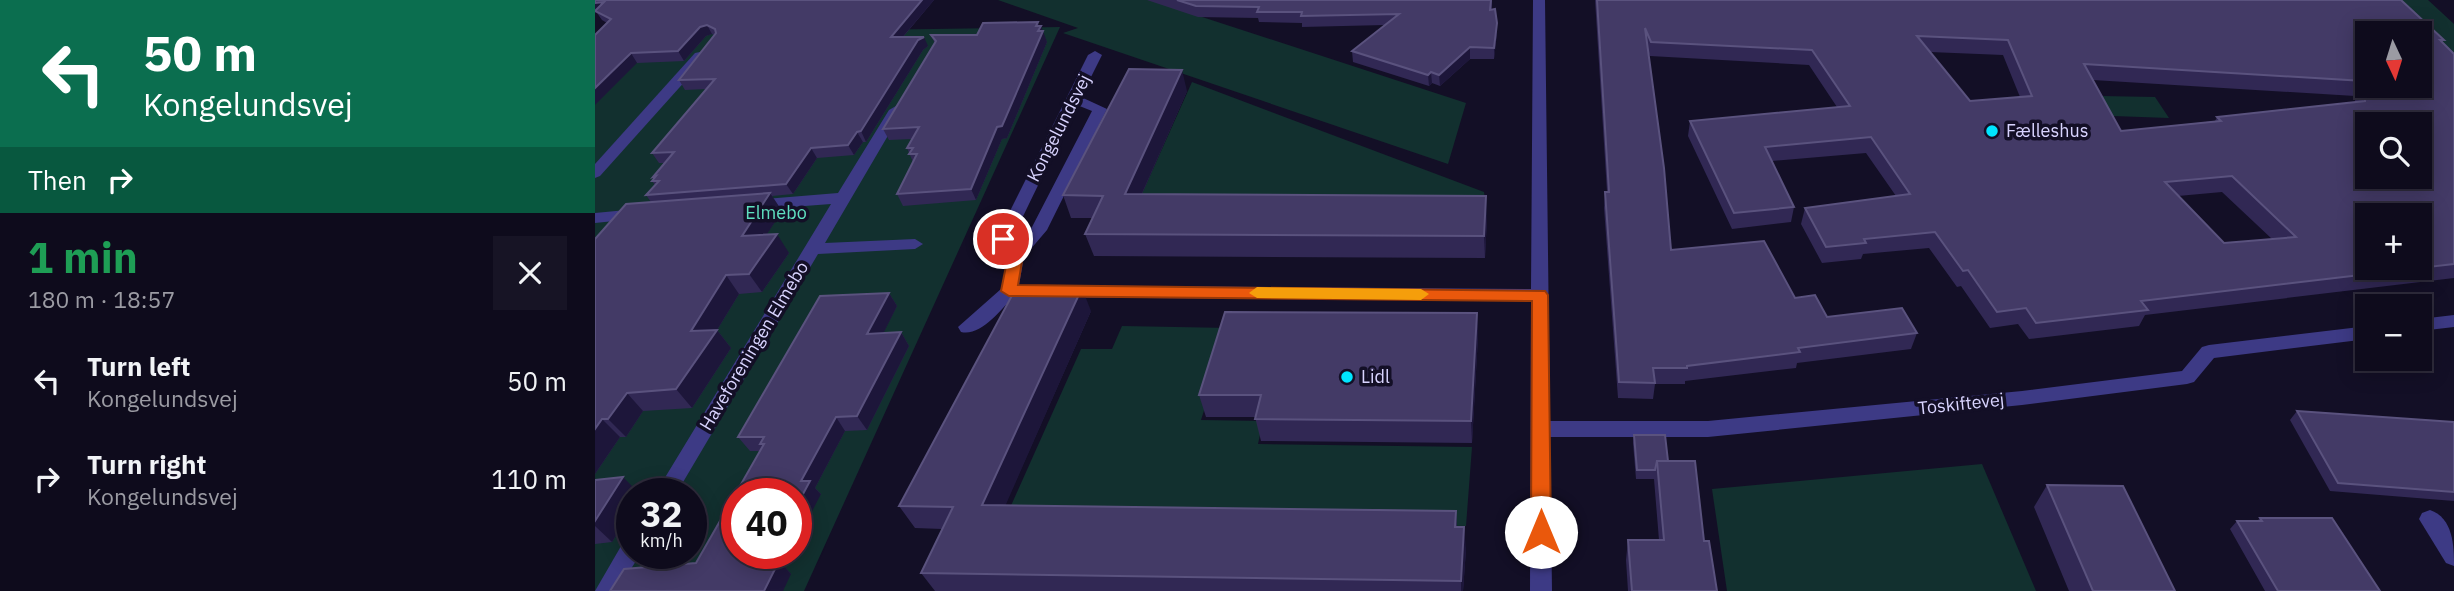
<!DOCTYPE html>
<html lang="en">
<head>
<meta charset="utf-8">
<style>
	:root { --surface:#0e0b1c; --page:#171425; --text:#f1f3f6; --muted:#9b9ba3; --line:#2e2b3b }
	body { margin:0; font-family:"IBM Plex Sans",sans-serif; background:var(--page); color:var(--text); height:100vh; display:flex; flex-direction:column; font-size:26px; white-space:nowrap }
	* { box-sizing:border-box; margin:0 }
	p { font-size:23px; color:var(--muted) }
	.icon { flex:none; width:38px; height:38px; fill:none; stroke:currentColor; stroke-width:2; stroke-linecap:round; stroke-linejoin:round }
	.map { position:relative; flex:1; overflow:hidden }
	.drawer { display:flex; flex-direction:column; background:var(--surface); width:595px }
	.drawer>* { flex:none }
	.top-card { background:#0b6e4f; color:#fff; overflow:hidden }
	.needle { width:46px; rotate:176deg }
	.tools { position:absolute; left:1760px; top:21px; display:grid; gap:14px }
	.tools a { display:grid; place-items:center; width:77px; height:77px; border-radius:0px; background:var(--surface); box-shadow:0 4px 18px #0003,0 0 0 2px var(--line); font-size:35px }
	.speed { position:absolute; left:21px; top:478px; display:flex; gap:14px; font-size:35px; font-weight:700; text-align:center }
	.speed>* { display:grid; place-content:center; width:91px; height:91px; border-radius:50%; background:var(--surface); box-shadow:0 4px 18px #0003,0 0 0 2px var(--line); line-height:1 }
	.speed small { font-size:18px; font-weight:400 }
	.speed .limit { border:10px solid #d22; background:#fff; color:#111 }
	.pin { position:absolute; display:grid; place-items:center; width:60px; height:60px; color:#fff; margin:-30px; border:4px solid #fff; border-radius:50%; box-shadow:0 2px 7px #0007 }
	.me { position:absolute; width:77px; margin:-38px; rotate:0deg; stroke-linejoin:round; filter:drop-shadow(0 0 5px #0008) }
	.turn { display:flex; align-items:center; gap:24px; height:147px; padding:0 28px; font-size:32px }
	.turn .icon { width:91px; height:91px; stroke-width:2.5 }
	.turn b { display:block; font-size:49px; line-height:60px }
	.then { display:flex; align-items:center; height:66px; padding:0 28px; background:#0003; gap:14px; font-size:26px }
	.round { display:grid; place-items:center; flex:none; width:74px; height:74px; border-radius:0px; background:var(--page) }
	.summary { display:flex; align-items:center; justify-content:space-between; height:119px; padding:0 28px }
	h1 { font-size:42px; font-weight:700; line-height:52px; color:#1e9e55 }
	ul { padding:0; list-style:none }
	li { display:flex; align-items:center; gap:21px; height:98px; padding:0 28px }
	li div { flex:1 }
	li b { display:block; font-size:26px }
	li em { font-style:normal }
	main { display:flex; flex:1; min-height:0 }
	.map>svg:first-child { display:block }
</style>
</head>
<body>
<main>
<section class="drawer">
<div class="top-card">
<div class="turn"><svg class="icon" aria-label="left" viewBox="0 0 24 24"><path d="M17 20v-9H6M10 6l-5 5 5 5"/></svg><div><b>50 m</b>Kongelundsvej</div></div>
<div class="then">Then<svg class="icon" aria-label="right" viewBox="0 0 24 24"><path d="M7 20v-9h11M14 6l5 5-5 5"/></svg></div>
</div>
<div class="summary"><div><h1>1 min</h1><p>180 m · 18:57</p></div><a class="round"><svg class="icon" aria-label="close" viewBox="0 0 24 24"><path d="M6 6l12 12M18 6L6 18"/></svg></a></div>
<ul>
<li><svg class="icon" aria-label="left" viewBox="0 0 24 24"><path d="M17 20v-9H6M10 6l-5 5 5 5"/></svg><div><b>Turn left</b><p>Kongelundsvej</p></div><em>50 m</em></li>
<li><svg class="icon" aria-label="right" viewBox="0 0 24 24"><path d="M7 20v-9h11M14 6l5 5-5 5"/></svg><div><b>Turn right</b><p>Kongelundsvej</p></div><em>110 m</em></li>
</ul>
</section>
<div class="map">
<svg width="1859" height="591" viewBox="0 0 1859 591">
	<rect width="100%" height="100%" fill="#130f26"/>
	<g fill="#12302f" fill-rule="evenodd">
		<polygon points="403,0 555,0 871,103 853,164 468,33 483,28"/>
		<polygon points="1792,0 1833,0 1859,24 1859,69"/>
		<path d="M 465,27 L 209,591 L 0,591 L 0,34 ZM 37,494 L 96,494 L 96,553 L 37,553 ZM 142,494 L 201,494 L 201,553 L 142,553 Z"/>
		<polygon points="597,82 889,192 892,218 537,216"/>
		<polygon points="1506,96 1560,97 1574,118 1518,116"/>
		<polygon points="527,326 635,328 606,420 668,421 663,444 877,447 871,526 410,519 486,349 517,349"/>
		<polygon points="1387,464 1441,591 1132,591 1117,489"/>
	</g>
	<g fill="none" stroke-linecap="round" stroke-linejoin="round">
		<g fill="#3d3a85" fill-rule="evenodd">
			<path d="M 938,0 L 950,0 L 955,421 L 1113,421 L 1427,391 L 1587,371 L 1607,347 L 1614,345 L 1773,326 L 1773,339 L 1619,358 L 1599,382 L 1592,384 L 1427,405 L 1113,437 L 955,437 L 957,591 L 935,591 L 936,301 L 418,297 C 406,310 385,337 366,332 L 363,327 L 406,289 L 413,256 L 401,239 L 493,55 L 500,51 L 507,55 L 486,97 L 512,109 L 452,230 L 429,257 L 424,285 L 936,289 ZM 482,105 L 497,111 L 437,227 L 422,245 L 417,239 Z"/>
			<polygon points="105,52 112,56 110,59 5,176 0,178 0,164 100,53"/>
			<polygon points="301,106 308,110 230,243 320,239 328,244 320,249 223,254 81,494 60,494 236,204 158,210 150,205 158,200 243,193 294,110"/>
			<polygon points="42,209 48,210 50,214 48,218 0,223 0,213"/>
			<polygon points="1859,315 1859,327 1825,331 1825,319"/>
			<path d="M 1835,510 C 1858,518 1859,545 1859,566 L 1851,563 L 1824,519 L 1827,513 Z"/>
			<polygon points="37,539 37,553 46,553 22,591 0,591 29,541"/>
		</g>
	</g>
	<g fill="#312854" fill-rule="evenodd">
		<polygon points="0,0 339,0 308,37 333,46 328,50 271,142 268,142 259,155 222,158 198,194 177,196 187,211 171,235 194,253 167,292 144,294 122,330 136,348 97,408 48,411 31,437 25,437 0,474 0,239 56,202 51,195 60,185 57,181 59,178 58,177 70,163 64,163 57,153 111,89 90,90 84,80 119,35 117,34 111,36 89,61 42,63 12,23 7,20 2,13 0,13"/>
		<polygon points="552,0 897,0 897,10 902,33 899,59 875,59 845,86 837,83 834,86 758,62 757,51 790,25 707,27 707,23 664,22 663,18 603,17"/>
		<path d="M 1000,0 L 1806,0 L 1849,40 L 1847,42 L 1859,54 L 1859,278 L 1550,315 L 1544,326 L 1434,339 L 1423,324 L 1395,328 L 1366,286 L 1362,287 L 1334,248 L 1268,254 L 1266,259 L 1227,263 L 1206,224 L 1210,208 L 1301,196 L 1271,153 L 1177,161 L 1199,207 L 1196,222 L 1137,229 L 1093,136 L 1095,121 L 1242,107 L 1214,65 L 1055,56 L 1053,52 L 1076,250 L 1200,298 L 1232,317 L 1322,333 L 1316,349 L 1202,363 L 1201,368 L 1090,381 L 1090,384 L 1060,384 L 1058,399 L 1023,398 L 1009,208 L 1010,192 L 1012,192 ZM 1335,52 L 1408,55 L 1425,97 L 1375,101 ZM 1498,80 L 1760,96 L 1760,102 L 1622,117 L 1620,121 L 1526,131 ZM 1627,192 L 1677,239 L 1629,243 L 1583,196 Z"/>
		<polygon points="444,26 452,42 412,138 407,139 381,200 308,206 302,194 318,162 312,148 317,139 294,140 288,129 340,44 336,35 382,35"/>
		<polygon points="592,91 547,194 892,218 890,258 499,256 490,234 498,218 476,218 468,195"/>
		<polygon points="294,293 302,306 288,333 306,332 314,346 272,430 250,431 220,488 226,494 142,553 196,553 189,566 196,574 101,563 165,451 155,451 143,437"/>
		<polygon points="496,311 410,505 861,511 862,527 871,549 868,591 340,591 326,573 347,529 320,528 304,506"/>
		<polygon points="882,313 883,336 877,443 666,441 660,417 611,417 604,395"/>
		<polygon points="1702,411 1859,422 1859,501 1735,491 1695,420"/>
		<polygon points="1039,435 1073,461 1109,541 1122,591 1033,591 1031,560 1033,540 1064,540 1059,479 1041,479 1038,443"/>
		<polygon points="0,480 37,494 37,510 17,542 0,544"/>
		<polygon points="1452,485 1580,591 1474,591 1439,507"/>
		<polygon points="1665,518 1785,591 1670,591 1635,529 1642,521 1662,521"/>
	</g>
	<g fill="#1d163a">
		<polygon points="327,0 339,0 300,46 296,37"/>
		<polygon points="9,2 0,11 2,13 0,13 0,3"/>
		<polygon points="443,22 445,27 446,26 448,31 452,42 412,138 407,139 381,200 376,189"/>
		<polygon points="902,23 902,33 899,59 899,48"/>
		<polygon points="112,25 117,34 111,36 89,61 83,51 105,27"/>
		<polygon points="329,37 333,46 328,50 271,142 266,131 323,40"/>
		<polygon points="875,47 875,59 845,86 844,75"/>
		<polygon points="36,53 42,63 0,105 0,88"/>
		<polygon points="587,70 592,91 537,216 530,194"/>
		<polygon points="836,72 837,83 834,86 833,75"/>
		<polygon points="262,132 268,142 259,155 253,145"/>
		<polygon points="216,148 222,158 198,194 191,184"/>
		<polygon points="175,193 187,211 159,254 147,236"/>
		<polygon points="891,196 892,218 890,258 889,236"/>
		<polygon points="182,234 194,253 167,292 154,274"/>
		<polygon points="131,275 144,294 122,330 136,348 97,408 81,389 96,331"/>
		<polygon points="487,288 496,311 401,527 387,505"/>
		<polygon points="294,293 302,306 281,348 272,334"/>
		<polygon points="882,313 883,336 877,443 876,421"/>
		<polygon points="306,332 314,346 272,430 262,416"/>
		<polygon points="32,393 48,411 31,437 13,419"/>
		<polygon points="241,417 250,431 220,488 226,494 201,542 201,507 206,481"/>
		<polygon points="7,419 25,437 0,474 0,429"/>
		<polygon points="28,477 45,494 37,494 37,510 17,542 0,526 0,521"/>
		<polygon points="869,527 871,549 868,591 866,591 866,581"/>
		<polygon points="177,553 196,553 189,566 196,574 188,591 169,591 173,561"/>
	</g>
	<g fill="#433a66" stroke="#5a527e" stroke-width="2" fill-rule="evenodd">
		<polygon points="0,0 327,0 296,37 329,37 323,40 266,131 262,132 253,145 216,148 191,184 51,195 64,181 57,181 61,176 58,177 79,152 57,153 120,79 84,80 121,33 120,29 112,25 105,27 83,51 36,53 0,88 0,35 16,19 0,11 9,2 0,3"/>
		<polygon points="582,0 896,0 895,10 900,9 902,23 899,48 875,47 844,75 836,72 833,75 757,51 804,14 706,16 707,12 662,12 664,7 601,6"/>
		<path d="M 1002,0 L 1806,0 L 1849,40 L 1845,40 L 1859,54 L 1859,264 L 1825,268 L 1825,215 L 1773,215 L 1773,268 L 1825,268 L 1546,301 L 1553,310 L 1441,323 L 1431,308 L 1402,312 L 1373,270 L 1368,271 L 1340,232 L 1269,239 L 1271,243 L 1231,247 L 1210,208 L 1315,194 L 1276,137 L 1170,147 L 1199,207 L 1139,213 L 1095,121 L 1255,106 L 1217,50 L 1056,42 L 1050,28 L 1069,168 L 1076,250 L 1169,241 L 1200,298 L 1220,295 L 1232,317 L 1307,308 L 1322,333 L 1203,348 L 1205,352 L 1092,366 L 1092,368 L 1058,368 L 1060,383 L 1024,382 L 1010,192 L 1014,192 ZM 1773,33 L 1825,33 L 1825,86 L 1773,86 ZM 1322,36 L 1413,40 L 1437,96 L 1375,101 ZM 1489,64 L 1769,81 L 1770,101 L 1622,117 L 1626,121 L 1526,131 ZM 1773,124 L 1825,124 L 1825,177 L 1773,177 ZM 1637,176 L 1701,237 L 1629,243 L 1570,182 Z"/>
		<polygon points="443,22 441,26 446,26 443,31 448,31 407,126 402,127 376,189 302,194 322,154 314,154 318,148 312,148 324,127 288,129 341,41 336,35 382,35 388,23"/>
		<polygon points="534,69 587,70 530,194 891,196 889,236 490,234 508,196 468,195"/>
		<polygon points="175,193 147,236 182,234 154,274 131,275 96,331 122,330 81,389 32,393 13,419 7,419 0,429 0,239 31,204"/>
		<polygon points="421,288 487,288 387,505 861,511 860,527 869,527 866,581 326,573 358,507 304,506"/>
		<polygon points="294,293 272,334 306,332 262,416 241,417 206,481 215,481 201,507 201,494 142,494 142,553 177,553 173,561 184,561 169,591 15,591 29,569 101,563 169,444 165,444 169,437 143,437 225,296"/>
		<polygon points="630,312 882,313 876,421 660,419 666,395 604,395"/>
		<polygon points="1702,411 1859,422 1859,492 1743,483"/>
		<polygon points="1039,435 1070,435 1073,461 1062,461 1060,470 1042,470"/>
		<polygon points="1062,461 1100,461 1109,541 1114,541 1122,591 1037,591 1033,540 1069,540"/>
		<polygon points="28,477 0,521 0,480"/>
		<polygon points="1452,485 1528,486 1580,591 1498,591"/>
		<polygon points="1665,518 1737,518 1785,591 1683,591 1642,521 1667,521"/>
	</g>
	<polygon fill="#ea580c" stroke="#983908" stroke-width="2" points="408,234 414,235 428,256 423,285 950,291 953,295 956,532 953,538 946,540 939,538 936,532 937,301 414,296 406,291 413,256 401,239"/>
	<polygon fill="#f59e0b" points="662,287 826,289 834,294 826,300 662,298 654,293"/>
	<g fill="#00e5ff" stroke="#130f26" stroke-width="2.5">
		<circle cx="1397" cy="131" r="7"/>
		<circle cx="752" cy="377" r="7"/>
	</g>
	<g text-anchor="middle" stroke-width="7" stroke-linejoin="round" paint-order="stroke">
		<g font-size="18" fill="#d9d4ff" stroke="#130f26">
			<text transform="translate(464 128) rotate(-63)" y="6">Kongelundsvej</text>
			<text transform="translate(159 346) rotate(-59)" y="6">Haveforeningen Elmebo</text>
			<text transform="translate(1366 404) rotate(-6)" y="6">Toskiftevej</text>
		</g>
		<g font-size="18" fill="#d9d4ff" stroke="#130f26" text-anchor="start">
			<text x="1411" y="137">Fælleshus</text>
			<text x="766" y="383">Lidl</text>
		</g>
		<g font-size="18" fill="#5fe0c0" stroke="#130f26">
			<text x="181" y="219">Elmebo</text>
		</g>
	</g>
</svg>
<div class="tools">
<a><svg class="needle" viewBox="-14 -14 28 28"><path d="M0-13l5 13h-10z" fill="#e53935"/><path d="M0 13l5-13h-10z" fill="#9b9ba3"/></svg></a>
<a><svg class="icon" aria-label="search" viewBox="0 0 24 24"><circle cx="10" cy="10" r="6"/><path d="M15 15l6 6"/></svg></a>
<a>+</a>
<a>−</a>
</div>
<div class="speed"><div>32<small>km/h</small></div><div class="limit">40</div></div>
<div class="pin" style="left:408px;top:239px;background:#d93025"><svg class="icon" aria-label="arrive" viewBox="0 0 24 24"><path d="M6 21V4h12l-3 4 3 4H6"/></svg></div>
<svg class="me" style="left:946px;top:532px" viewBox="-20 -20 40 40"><circle r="19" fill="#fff"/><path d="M0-13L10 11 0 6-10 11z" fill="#ea580c"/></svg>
</div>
</main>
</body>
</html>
